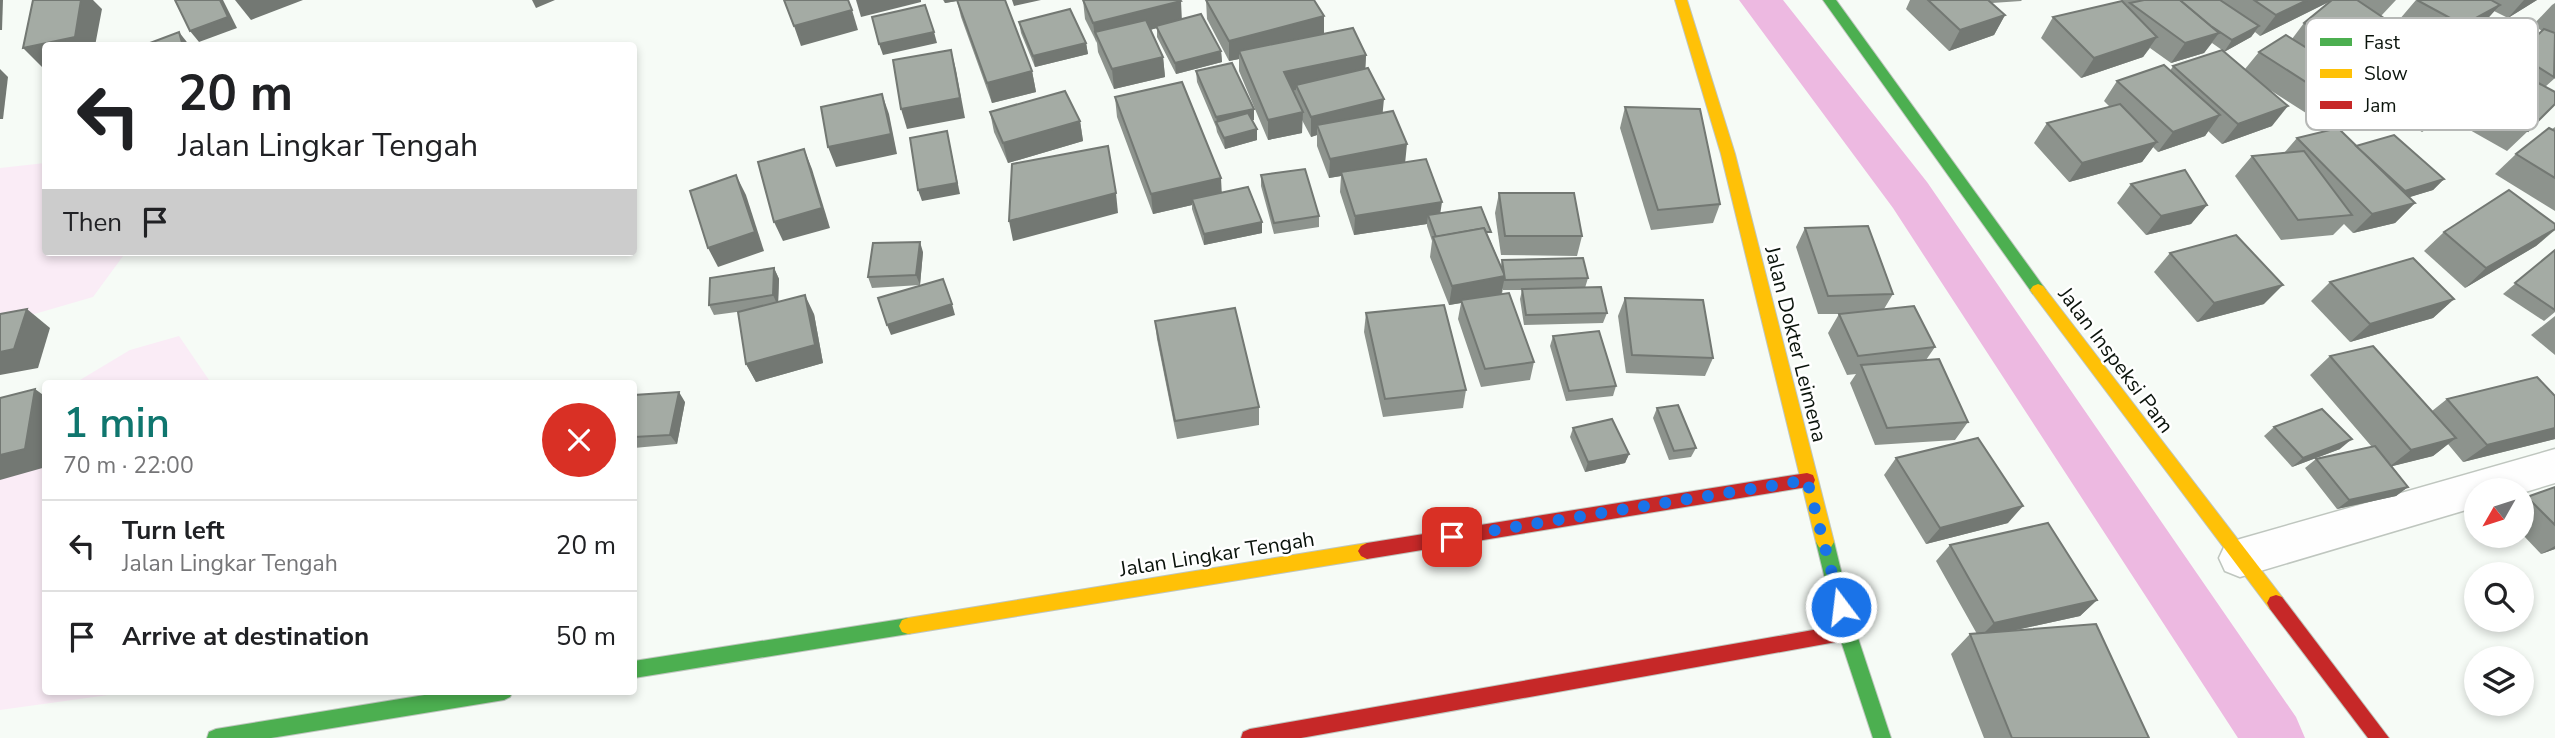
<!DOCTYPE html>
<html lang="en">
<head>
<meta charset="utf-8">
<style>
	:root { --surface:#fff; --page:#f6f6f6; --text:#202124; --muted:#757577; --line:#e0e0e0; --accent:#0f766e }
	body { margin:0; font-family:"Nunito Sans",sans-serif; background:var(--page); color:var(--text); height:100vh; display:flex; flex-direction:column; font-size:26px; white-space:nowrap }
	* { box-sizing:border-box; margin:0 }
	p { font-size:23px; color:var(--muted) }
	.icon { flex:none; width:38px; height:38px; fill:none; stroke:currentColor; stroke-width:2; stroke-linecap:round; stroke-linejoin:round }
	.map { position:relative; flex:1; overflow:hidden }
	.drawer { position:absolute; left:42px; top:380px; width:595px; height:315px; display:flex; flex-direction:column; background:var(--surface); border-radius:7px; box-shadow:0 4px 10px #0003 }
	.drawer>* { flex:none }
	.hud { position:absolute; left:42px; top:42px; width:595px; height:214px; border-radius:7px; box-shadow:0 4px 10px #0003; background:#fff; color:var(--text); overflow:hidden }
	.needle { width:46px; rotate:231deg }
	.fabs { position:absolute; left:2464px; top:478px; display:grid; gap:14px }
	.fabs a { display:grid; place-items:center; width:70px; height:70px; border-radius:50%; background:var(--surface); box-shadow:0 4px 10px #0003; font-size:35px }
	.pin { position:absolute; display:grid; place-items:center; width:60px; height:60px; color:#fff; margin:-30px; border-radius:14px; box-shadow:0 4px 10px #0006 }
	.me { position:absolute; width:77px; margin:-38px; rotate:345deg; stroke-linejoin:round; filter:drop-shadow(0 0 5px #0008) }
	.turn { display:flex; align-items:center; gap:24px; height:147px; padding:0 21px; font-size:32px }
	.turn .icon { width:91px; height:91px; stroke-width:2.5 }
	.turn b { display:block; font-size:49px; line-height:60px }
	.then { display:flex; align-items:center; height:66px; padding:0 21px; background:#0003; gap:14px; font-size:26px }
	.round { display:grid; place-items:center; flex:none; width:74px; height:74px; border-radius:37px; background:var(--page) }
	.headline { display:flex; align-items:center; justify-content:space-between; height:119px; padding:0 21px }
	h1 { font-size:42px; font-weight:600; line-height:52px; color:var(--accent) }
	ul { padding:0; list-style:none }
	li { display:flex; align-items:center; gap:21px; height:91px; padding:0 21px; border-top:2px solid var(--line) }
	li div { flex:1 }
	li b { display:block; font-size:26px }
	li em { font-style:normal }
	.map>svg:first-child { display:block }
</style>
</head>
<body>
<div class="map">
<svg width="2555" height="738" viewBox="0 0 2555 738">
	<rect width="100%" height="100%" fill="#f6fbf6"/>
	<g fill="#faecf6">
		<polygon points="45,163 46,252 126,252 93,297 0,324 0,168"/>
		<polygon points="179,336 211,383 75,383 130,350"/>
		<polygon points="45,461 46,691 137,691 0,710 0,471"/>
	</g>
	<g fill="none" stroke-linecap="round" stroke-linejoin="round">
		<polygon fill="#edb9e1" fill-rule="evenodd" points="1739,0 1783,0 1927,182 2296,717 2305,738 2238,738 1893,208"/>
		<defs>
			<polygon id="street" points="2555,449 2555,483 2522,493 2522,490 2476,490 2476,507 2240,577 2225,571 2219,558 2225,545 2240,539"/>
			<g id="fast">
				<polygon points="1823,0 1836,0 2043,286 2046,290 2043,294 2033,294"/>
				<polygon points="1825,534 1831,537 1834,542 1856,632 1891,738 1873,738 1838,632 1816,542 1819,537"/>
				<polygon points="908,618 914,620 917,626 914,632 908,634 634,678 634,661"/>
				<polygon points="449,691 513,691 510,697 504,700 271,738 207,738 209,732 216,729"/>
			</g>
			<g id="slow">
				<polygon points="1675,0 1687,0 1735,154 1834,542 1831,547 1825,550 1819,547 1816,542 1721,154"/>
				<polygon points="2038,284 2043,286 2282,597 2285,603 2282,609 2276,611 2270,609 2033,294 2030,290 2033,286"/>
				<polygon points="1367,543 1373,546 1376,551 1373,556 1367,559 908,634 902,632 899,626 902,620 908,618"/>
			</g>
			<g id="jam">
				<polygon points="1807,473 1813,475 1815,480 1813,485 1807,487 1367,559 1361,556 1358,551 1361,546 1367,543"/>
				<polygon points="2276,595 2282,597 2389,738 2368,738 2270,609 2267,603 2270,597"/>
				<polygon points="1847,624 1853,626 1856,632 1853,638 1847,640 1301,738 1241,738 1243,732 1250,729"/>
			</g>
		</defs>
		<use href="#street" stroke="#bfc6bf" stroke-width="3"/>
		<use href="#fast" stroke="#bfc6bf" stroke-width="2"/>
		<use href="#slow" stroke="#bfc6bf" stroke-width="2"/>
		<use href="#jam" stroke="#bfc6bf" stroke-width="2"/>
		<use href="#street" fill="#fefefe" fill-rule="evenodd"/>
		<use href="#fast" fill="#4caf50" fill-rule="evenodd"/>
		<use href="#slow" fill="#ffc107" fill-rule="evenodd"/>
		<use href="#jam" fill="#c62828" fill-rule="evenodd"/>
	</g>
	<g fill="#8d938d" fill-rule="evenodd">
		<polygon points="943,0 1005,0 1032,71 1036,92 992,103 961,17 957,1 945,3"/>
		<polygon points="1083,0 1182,19 1221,51 1222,62 1176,74 1157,37 1157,28 1150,30 1163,57 1165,77 1114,89 1098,52 1097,43 1085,19"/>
		<polygon points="1206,0 1314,0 1324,16 1324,34 1366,55 1365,69 1383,113 1405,162 1441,213 1490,240 1501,266 1502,260 1588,278 1585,288 1607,313 1603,323 1524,325 1520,299 1522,290 1503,290 1503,288 1502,294 1534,362 1530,380 1481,387 1458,319 1461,303 1449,305 1430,257 1432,241 1427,226 1427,224 1354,235 1340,192 1341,176 1329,178 1317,146 1317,135 1311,137 1302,120 1302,133 1268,140 1239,71 1239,59 1229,61 1207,19"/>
		<polygon points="1910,0 2022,0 2021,1 1992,3 2005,15 1994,35 1949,51 1906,9"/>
		<path d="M 2121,0 L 2396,0 L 2381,16 L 2400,61 L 2353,92 L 2342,84 L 2332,95 L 2306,113 L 2267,88 L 2272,126 L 2222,144 L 2208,131 L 2205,136 L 2158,152 L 2153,147 L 2142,162 L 2069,182 L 2034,143 L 2047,123 L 2110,107 L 2104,101 L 2117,81 L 2170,71 L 2173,66 L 2222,50 L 2212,43 L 2204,53 L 2171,63 L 2150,48 L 2143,57 L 2081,78 L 2041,38 L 2053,17 L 2127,7 L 2128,6 ZM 2330,1 L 2304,23 L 2292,39 L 2259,52 L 2245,69 L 2224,52 L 2251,37 L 2255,32 L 2260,36 Z"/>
		<polygon points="2416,0 2537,0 2508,18 2494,11 2481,26 2449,43 2497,72 2477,92 2422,132 2368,98 2386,78 2438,42 2399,20"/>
		<polygon points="2555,3 2555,78 2545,87 2528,131 2507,151 2461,125 2507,80 2498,75 2542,31 2533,25 2552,5"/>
		<polygon points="1019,22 1086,43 1088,54 1035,67 1021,33"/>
		<polygon points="1196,71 1254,109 1254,120 1252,120 1257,129 1257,140 1225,149 1217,132 1216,127 1197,82"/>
		<polygon points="1115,97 1222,192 1262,233 1204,245 1192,209 1192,205 1153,214 1117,117"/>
		<polygon points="1625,107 1720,204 1713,223 1651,230 1620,128"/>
		<polygon points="990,112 1080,121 1083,141 1008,163 994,132"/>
		<polygon points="2555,127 2555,211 2495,174 2516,154"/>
		<polygon points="2297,138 2356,146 2444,179 2433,190 2409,197 2415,203 2395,223 2353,233 2344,224 2333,235 2281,240 2235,176 2252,156 2284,153"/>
		<polygon points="1261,175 1319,216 1319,227 1274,234 1261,186"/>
		<polygon points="2131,184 2207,205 2191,224 2146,235 2117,203"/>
		<polygon points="1499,193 1582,236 1577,256 1501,255 1495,213"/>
		<polygon points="2555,224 2555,230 2536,246 2465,288 2424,251 2444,232"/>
		<polygon points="1805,228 1893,294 1884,309 1935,347 1926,360 1968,422 1955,440 1875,445 1850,383 1856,374 1847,375 1828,333 1839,314 1843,314 1818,314 1796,247"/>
		<polygon points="2555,250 2555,312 2544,321 2503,294"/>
		<polygon points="923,252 920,285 872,288 868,277"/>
		<polygon points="2170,253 2264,304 2197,322 2154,272"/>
		<polygon points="774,268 779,279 778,302 814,314 823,363 756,382 746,364 744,311 714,315 709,305"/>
		<polygon points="2330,282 2454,299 2433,318 2350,342 2311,301"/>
		<polygon points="1625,298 1713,358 1705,376 1626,373 1618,316"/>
		<polygon points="1366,313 1466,390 1463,408 1383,417 1364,332"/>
		<polygon points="2555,316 2555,355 2531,335"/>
		<polygon points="1155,321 1259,407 1259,425 1177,439 1157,339"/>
		<polygon points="1553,336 1616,386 1613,396 1566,401 1550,346"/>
		<polygon points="2330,356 2432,411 2447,399 2555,439 2463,462 2448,444 2433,456 2392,466 2408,487 2396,496 2337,509 2305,468 2316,459 2372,447 2310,375"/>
		<polygon points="634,395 685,402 677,444 634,448"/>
		<polygon points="1657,408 1696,448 1691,457 1669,460 1653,418"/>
		<polygon points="2274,427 2340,449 2292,467 2264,436"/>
		<polygon points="1573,428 1629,454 1625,463 1585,472 1570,437"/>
		<polygon points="1896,458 2008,523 1926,544 1884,475"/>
		<polygon points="2555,487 2555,549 2541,554 2522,534 2522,500 2527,497"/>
		<polygon points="1950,545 2097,600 2080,616 2011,631 2149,738 1984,738 1951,654 1970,634 1977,634 1936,561"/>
	</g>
	<g fill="#737873">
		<polygon points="0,0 3,0 2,30 0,30"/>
		<polygon points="81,0 93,0 102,9 95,46 46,46 46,68 43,68 23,48"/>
		<polygon points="220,0 223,0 237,28 199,42 190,31"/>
		<polygon points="235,0 303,0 251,20"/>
		<polygon points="532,0 555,0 536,8"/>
		<polygon points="856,0 921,0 921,2 861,17"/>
		<polygon points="944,0 957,0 957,1 945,3"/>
		<polygon points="1012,0 1041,0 1014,6"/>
		<polygon points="2307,0 2333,0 2260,36 2276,15"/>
		<polygon points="2524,0 2537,0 2508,18"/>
		<polygon points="1181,1 1182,22 1156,26 1157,28 1100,43 1095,32 1096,43 1093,23"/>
		<polygon points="2500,5 2481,26 2445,45 2463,25"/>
		<polygon points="852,10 858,30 801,46 794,26"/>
		<polygon points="2005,15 1994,35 1949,51 1960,30"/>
		<polygon points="1324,16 1324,36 1239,51 1239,59 1229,61 1229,41"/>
		<polygon points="2259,26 2251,37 2224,52 2232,40"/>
		<polygon points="179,32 190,46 183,46"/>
		<polygon points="934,32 937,43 883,55 879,44"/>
		<polygon points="2219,33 2204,53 2171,63 2185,43"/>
		<polygon points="2157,37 2143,57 2081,78 2094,58"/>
		<polygon points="2418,41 2400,61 2353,92 2371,72"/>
		<polygon points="1086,43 1088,54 1035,67 1033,56"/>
		<polygon points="951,50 956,70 965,118 907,129 901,109"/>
		<polygon points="1221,51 1222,62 1176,74 1175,63"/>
		<polygon points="1366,55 1365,76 1296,85 1296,90 1284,92 1284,72"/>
		<polygon points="1163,57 1165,77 1114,89 1112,69"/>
		<polygon points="0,69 8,77 3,119 0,119"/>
		<polygon points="1032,71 1036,92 992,103 987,83"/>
		<polygon points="2497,72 2477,92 2422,132 2441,112"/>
		<polygon points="2350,75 2332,95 2306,113 2323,93"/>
		<polygon points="882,94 889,114 897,154 836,167 828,147"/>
		<polygon points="1384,99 1382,119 1317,125 1317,135 1311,137 1311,117"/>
		<polygon points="2288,106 2272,126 2222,144 2238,124"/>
		<polygon points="1254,109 1254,120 1219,128 1217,122 1216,117"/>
		<polygon points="1303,112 1302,133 1268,140 1268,120"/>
		<polygon points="2220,115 2205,136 2158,152 2173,132"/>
		<polygon points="1080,121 1083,141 1008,163 1003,143"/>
		<polygon points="1257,129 1257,140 1225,149 1224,138"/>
		<polygon points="947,131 960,194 922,201 918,190"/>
		<polygon points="2157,142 2142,162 2069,182 2082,163"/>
		<polygon points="1407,144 1405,164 1341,172 1341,176 1329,178 1330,159"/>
		<polygon points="804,149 812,169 830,228 783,241 774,222"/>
		<polygon points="736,175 746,195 764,251 718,267 708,248"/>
		<polygon points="1221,178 1222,197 1192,199 1192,205 1153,214 1151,194"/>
		<polygon points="2444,179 2433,190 2394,202 2405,191"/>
		<polygon points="1116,193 1118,213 1013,241 1009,221"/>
		<polygon points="1442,202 1439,222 1428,215 1427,224 1354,235 1355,216"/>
		<polygon points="2415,203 2395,223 2353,233 2372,214"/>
		<polygon points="2207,205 2191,224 2146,235 2161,216"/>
		<polygon points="1262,222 1262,233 1204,245 1204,234"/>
		<polygon points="2555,229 2536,246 2465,288 2486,268"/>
		<polygon points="920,242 923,252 920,285 916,275"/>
		<polygon points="774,268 779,279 778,306 773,295"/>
		<polygon points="1505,276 1501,295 1461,300 1461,303 1449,305 1452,286"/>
		<polygon points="2283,285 2264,304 2197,322 2214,303"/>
		<polygon points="805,295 814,314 823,363 756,382 746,364"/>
		<polygon points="2454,299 2433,318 2350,342 2370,324"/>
		<polygon points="952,304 955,315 891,335 887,325"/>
		<polygon points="27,309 50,328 38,368 0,375 0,352"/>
		<polygon points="35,389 46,397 46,467 0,480 0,455"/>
		<polygon points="679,392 685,402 677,444 670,435"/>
		<polygon points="2555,428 2555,439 2463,462 2487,445"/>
		<polygon points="2456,438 2433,456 2389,467 2411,450"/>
		<polygon points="2352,439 2340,449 2292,467 2303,458"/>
		<polygon points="1629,454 1625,463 1585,472 1588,462"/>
		<polygon points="2408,487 2396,496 2337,509 2349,500"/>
		<polygon points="2023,506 2008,523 1926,544 1940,528"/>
		<polygon points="634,541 636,544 634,555"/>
		<polygon points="2555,546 2555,549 2541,554"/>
		<polygon points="2097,600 2080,616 1979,638 1994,623"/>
	</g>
	<g fill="#a4aba4" stroke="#737873" stroke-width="2">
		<polygon points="33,0 81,0 75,37 23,48"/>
		<polygon points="175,0 220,0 228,17 190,31"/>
		<polygon points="784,0 848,0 852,10 794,26"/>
		<polygon points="957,0 1005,0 1032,71 987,83"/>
		<polygon points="1083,0 1180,0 1181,1 1093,23"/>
		<polygon points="1206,0 1314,0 1324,16 1229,41"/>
		<polygon points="1928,0 1988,0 2005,15 1960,30"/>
		<polygon points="2144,0 2180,0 2219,33 2185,43 2130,3"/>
		<polygon points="2180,0 2220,0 2259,26 2232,40 2211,26"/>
		<polygon points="2254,0 2307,0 2276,15"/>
		<polygon points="2332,0 2357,0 2418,41 2371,72 2304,23"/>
		<polygon points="2417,0 2491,0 2500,5 2463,25"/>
		<polygon points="2122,1 2157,37 2094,58 2053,17"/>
		<polygon points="925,5 934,32 879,44 872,17"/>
		<polygon points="1070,9 1086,43 1033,56 1019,22"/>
		<polygon points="1201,14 1221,51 1175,63 1156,26"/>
		<polygon points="1146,20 1163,57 1112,69 1095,32"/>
		<polygon points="1353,28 1366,55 1284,72 1303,112 1268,120 1239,51"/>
		<polygon points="2544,29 2555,33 2554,77 2517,54"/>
		<polygon points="179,32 183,46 142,46"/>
		<polygon points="2286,35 2350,75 2323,93 2259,52"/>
		<polygon points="951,50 960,98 901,109 893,60"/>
		<polygon points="2222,50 2288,106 2238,124 2173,66"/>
		<polygon points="1232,63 1254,109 1216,117 1196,71"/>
		<polygon points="2164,65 2220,115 2173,132 2117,81"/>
		<polygon points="1368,68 1384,99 1311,117 1296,85"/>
		<polygon points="2516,71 2555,92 2555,104 2528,131 2481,105"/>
		<polygon points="1182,82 1221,178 1151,194 1115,97"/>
		<polygon points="1065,91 1080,121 1003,143 990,112"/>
		<polygon points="882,94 891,134 828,147 821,107"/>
		<polygon points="2120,104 2157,142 2082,163 2047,123"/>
		<polygon points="1625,107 1700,109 1720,204 1658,210"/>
		<polygon points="1393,111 1407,144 1330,159 1317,125"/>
		<polygon points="1248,113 1257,129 1224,138 1216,122"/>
		<polygon points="2338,128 2415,203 2372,214 2297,138"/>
		<polygon points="2549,128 2555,131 2555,178 2516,154"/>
		<polygon points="947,131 957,183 918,190 910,138"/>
		<polygon points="2394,135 2444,179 2405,191 2356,146"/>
		<polygon points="1108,146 1116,193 1009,221 1012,164"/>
		<polygon points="804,149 822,208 774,222 758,162"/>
		<polygon points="2304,151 2352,215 2298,220 2252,156"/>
		<polygon points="1426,159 1442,202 1355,216 1341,172"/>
		<polygon points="1305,169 1319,216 1274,223 1261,175"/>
		<polygon points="2185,170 2207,205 2161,216 2131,184"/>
		<polygon points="736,175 755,232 708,248 690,191"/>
		<polygon points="1248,187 1262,222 1204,234 1192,199"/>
		<polygon points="2509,190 2555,224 2555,229 2486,268 2444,232"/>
		<polygon points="1499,193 1574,193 1582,236 1505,236"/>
		<polygon points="1481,207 1491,232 1486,232 1484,228 1436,237 1428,215"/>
		<polygon points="1868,226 1893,294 1828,296 1805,228"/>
		<polygon points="1484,228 1505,276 1452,286 1433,237"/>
		<polygon points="2236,235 2283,285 2214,303 2170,253"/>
		<polygon points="920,242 916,275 868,277 873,243"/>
		<polygon points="2555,250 2555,310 2515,283"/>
		<polygon points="1583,258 1588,278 1505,280 1502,260"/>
		<polygon points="2413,258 2454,299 2370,324 2330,282"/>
		<polygon points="774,268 773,295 709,305 710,278"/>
		<polygon points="943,279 952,304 887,325 878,298"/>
		<polygon points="1601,287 1607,313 1526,315 1522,289"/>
		<polygon points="1509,293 1534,362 1485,369 1461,300"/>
		<polygon points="805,295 815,345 746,364 738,312"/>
		<polygon points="1625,298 1703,300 1713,358 1632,355"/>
		<polygon points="1444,305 1466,390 1385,399 1366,313"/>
		<polygon points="1914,306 1935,347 1858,356 1839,314"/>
		<polygon points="1235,308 1259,407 1175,421 1155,321"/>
		<polygon points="27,309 14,349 0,352 0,314"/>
		<polygon points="1599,331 1616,386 1569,391 1553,336"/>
		<polygon points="2373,346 2456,438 2411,450 2330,356"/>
		<polygon points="1939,359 1968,422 1887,428 1861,365"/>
		<polygon points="2537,377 2555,396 2555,428 2487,445 2447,399"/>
		<polygon points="35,389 25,449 0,455 0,398"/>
		<polygon points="679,392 670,435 634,437 634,395"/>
		<polygon points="1678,405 1696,448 1674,451 1657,408"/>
		<polygon points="2322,409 2352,439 2303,458 2274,427"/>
		<polygon points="1612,419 1629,454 1588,462 1573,428"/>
		<polygon points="1978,438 2023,506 1940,528 1896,458"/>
		<polygon points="2375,446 2408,487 2349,500 2316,459"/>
		<polygon points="2555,487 2555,525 2527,497"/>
		<polygon points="2048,523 2097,600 1994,623 1950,545"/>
		<polygon points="2096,624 2149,738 2012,738 1970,634"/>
	</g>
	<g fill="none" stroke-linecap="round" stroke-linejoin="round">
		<polyline stroke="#1a73e8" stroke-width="12" stroke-dasharray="0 21.6" points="1452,537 1807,480 1841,607"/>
	</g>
	<g text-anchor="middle" stroke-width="5" stroke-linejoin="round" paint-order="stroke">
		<g font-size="21" fill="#0a130b" stroke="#fff">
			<text transform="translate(1796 344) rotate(76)" y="7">Jalan Dokter Leimena</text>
			<text transform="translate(2116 360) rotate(53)" y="7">Jalan Inspeksi Pam</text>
			<text transform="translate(1217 554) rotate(-9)" y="7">Jalan Lingkar Tengah</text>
		</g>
	</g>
	<rect x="2306" y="18" width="232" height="112" rx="10" fill="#fff" stroke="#b6b8b6" stroke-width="2"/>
	<rect x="2320" y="38" width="32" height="8" fill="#4caf50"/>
	<rect x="2320" y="69" width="32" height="9" fill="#ffc107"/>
	<rect x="2320" y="101" width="32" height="8" fill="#c62828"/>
	<g font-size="19" fill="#0a130b">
		<text x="2364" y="49">Fast</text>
		<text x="2364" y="80">Slow</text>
		<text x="2364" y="112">Jam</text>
	</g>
</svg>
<div class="fabs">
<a><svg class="needle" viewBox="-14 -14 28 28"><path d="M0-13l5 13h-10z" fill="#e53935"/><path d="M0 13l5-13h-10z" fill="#757577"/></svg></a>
<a><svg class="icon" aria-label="search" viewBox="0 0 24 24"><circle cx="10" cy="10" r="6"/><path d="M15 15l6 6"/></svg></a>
<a><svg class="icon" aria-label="layers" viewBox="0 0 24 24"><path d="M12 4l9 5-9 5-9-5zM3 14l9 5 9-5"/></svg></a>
</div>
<div class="pin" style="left:1452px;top:537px;background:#d93025"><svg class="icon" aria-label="arrive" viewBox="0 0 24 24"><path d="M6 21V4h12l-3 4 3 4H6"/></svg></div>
<svg class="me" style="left:1841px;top:607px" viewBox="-20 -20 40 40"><circle r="17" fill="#1a73e8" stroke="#fff" stroke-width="3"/><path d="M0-11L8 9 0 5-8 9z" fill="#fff"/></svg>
<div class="hud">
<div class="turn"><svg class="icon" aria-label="left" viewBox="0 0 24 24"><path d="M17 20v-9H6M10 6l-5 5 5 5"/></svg><div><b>20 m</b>Jalan Lingkar Tengah</div></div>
<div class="then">Then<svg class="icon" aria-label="arrive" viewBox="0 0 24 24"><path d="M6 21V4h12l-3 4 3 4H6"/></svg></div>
</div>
<section class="drawer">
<div class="headline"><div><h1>1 min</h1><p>70 m · 22:00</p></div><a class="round" style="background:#d93025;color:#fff"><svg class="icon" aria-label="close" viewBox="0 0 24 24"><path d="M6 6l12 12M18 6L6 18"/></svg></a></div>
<ul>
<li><svg class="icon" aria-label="left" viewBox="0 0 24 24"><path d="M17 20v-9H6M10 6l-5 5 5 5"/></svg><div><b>Turn left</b><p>Jalan Lingkar Tengah</p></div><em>20 m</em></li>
<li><svg class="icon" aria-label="arrive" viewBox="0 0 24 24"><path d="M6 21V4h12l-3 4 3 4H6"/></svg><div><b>Arrive at destination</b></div><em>50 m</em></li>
</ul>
</section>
</div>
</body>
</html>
